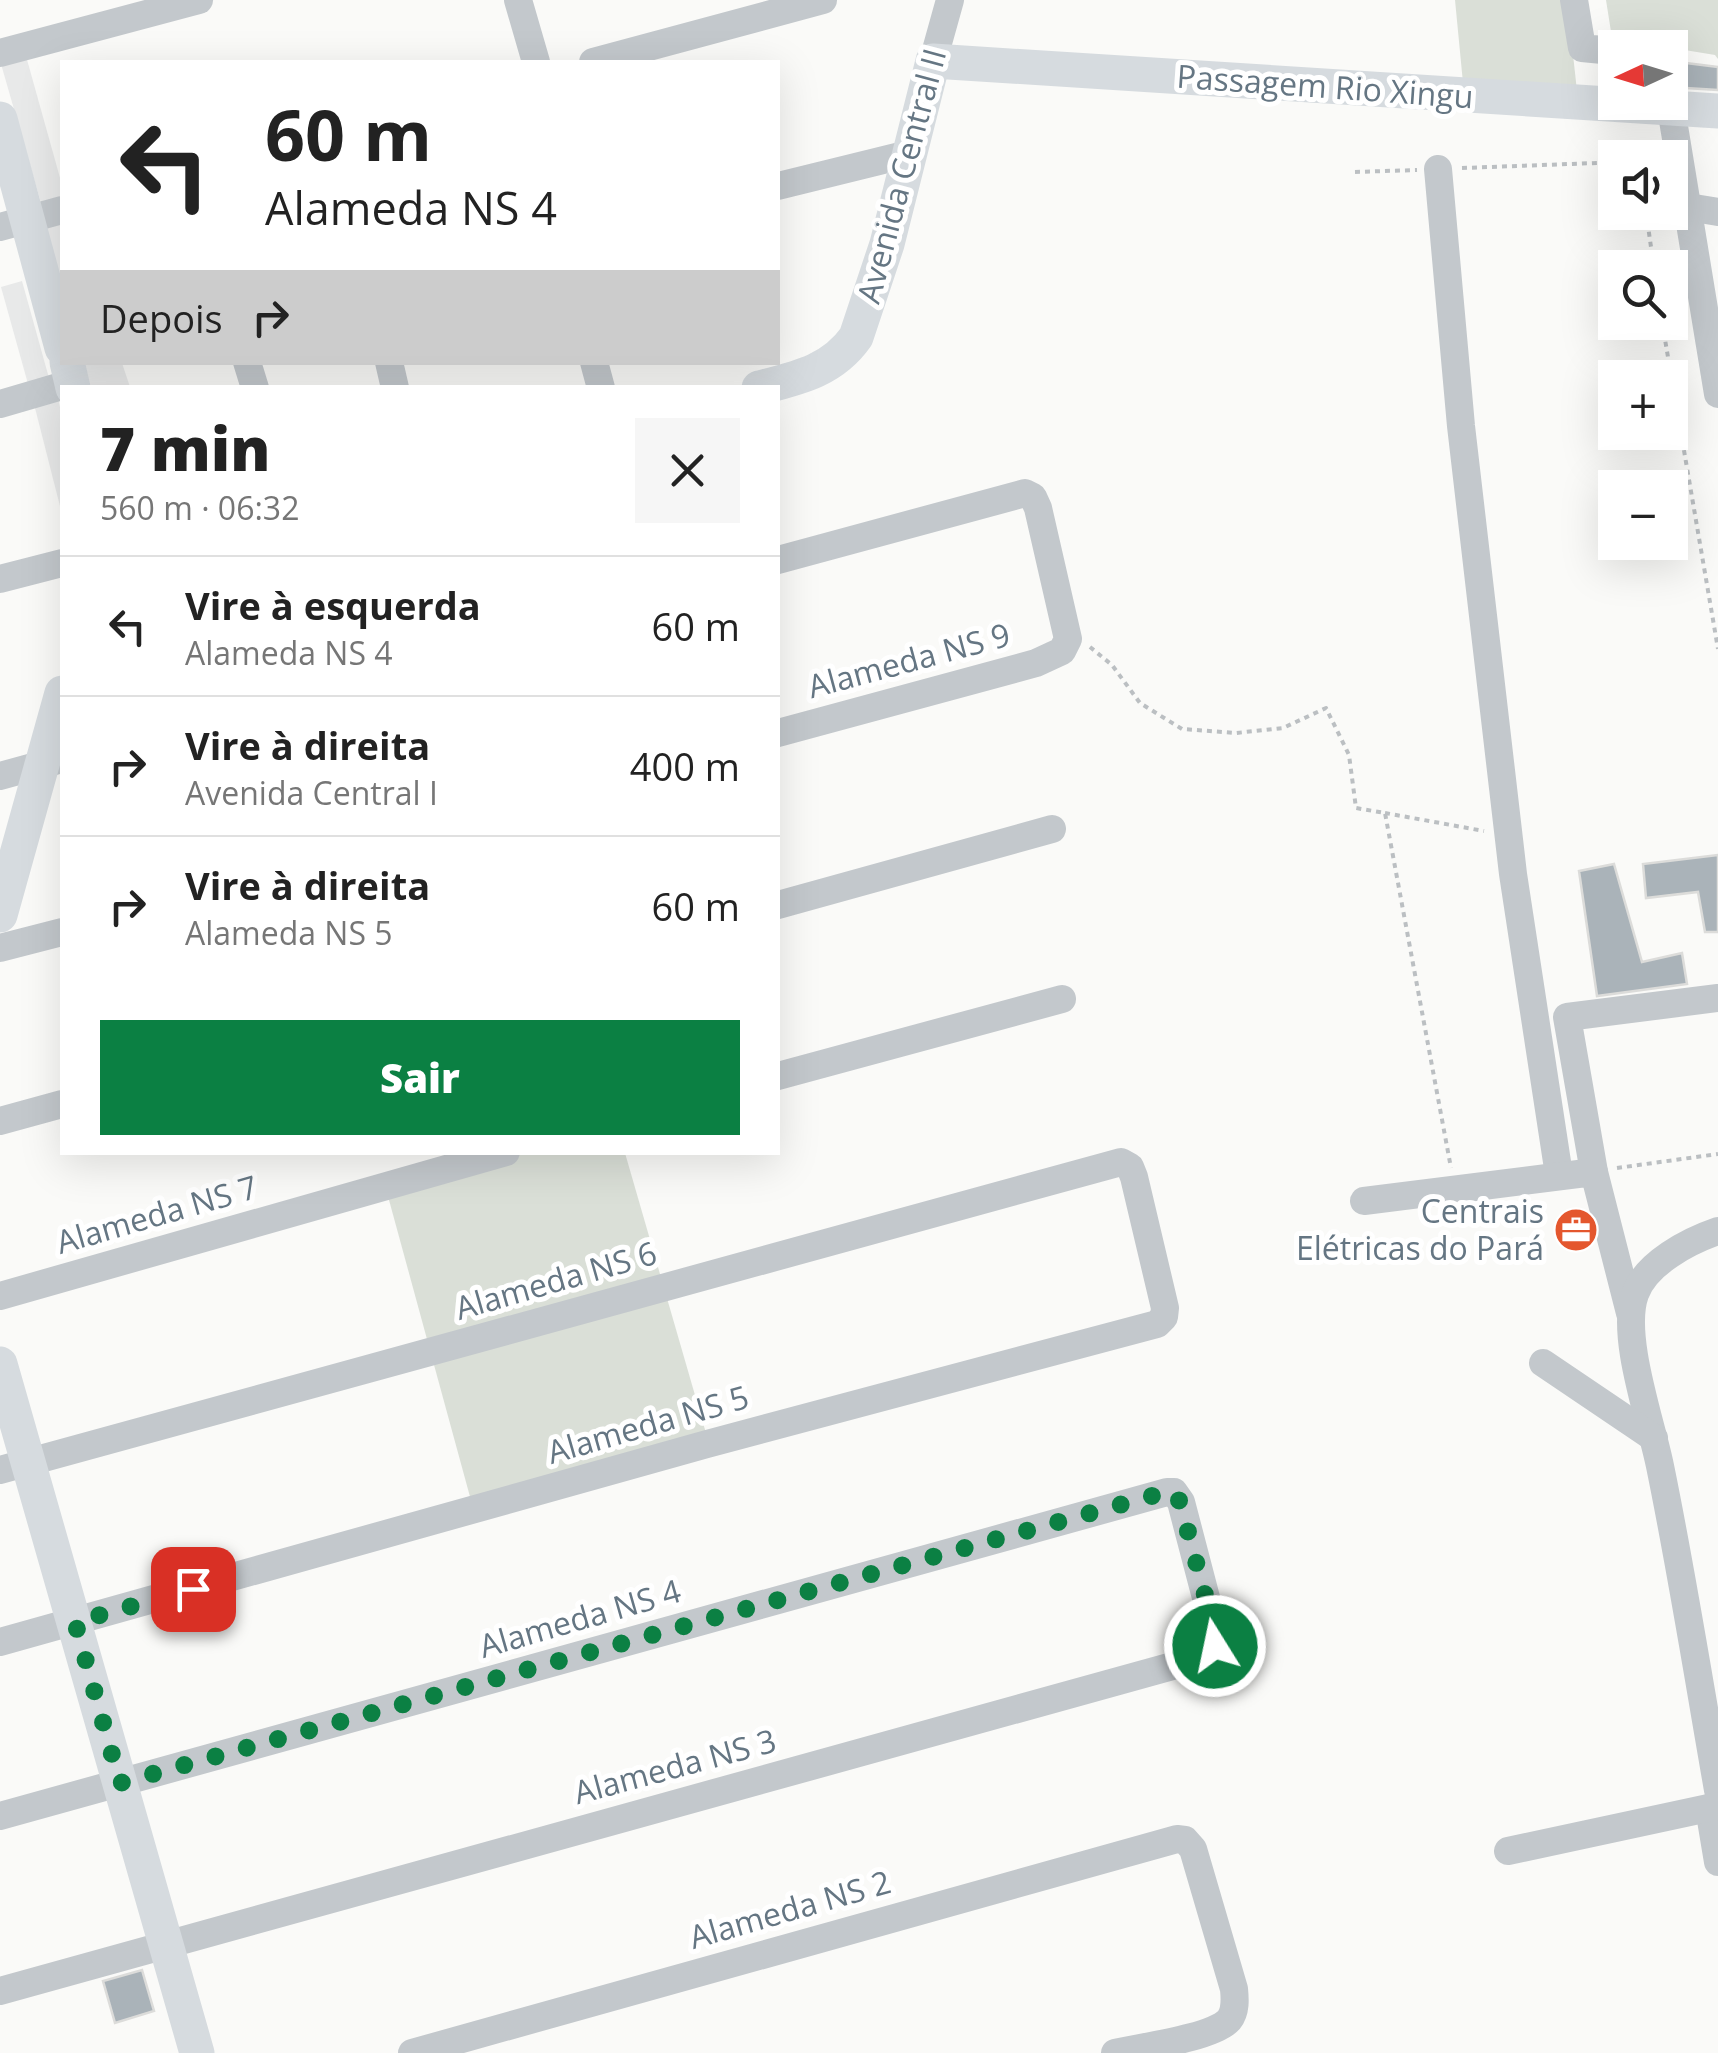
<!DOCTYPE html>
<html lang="pt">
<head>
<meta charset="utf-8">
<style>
	:root { --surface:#fff; --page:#f6f6f6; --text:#222; --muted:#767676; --line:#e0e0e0; --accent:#0b8043 }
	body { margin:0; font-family:"Open Sans",sans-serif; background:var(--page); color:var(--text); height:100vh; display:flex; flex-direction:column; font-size:38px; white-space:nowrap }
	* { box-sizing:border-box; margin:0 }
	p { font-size:32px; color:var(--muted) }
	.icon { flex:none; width:55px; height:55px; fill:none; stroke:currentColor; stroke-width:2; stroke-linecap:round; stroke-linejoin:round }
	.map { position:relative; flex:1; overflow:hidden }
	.side { position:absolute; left:60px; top:385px; width:720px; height:770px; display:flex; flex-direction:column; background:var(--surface); border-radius:0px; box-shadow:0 10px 40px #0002 }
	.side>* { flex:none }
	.top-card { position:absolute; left:60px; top:60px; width:720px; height:305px; border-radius:0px; box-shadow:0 10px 40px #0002; background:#fff; color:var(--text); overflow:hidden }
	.needle { width:65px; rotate:266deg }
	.fabs { position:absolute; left:1598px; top:30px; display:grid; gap:20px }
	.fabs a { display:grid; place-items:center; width:90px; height:90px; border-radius:0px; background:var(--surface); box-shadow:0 10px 40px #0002; font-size:50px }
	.pin { position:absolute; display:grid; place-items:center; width:85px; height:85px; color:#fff; margin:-42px; border-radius:20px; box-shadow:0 5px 15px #0006 }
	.me { position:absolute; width:110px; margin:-55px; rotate:350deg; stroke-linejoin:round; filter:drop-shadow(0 0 8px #0008) }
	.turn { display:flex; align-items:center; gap:35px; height:210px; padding:0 40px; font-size:45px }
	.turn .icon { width:130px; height:130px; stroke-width:2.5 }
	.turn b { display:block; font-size:70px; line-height:85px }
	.then { display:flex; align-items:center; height:95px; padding:0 40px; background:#0003; gap:20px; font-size:38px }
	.round { display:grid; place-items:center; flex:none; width:105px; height:105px; border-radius:0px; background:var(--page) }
	.overview { display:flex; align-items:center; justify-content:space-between; height:170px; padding:0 40px }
	h1 { font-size:60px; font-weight:800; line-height:75px }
	.cta { display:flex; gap:20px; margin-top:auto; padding:20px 40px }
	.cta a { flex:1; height:115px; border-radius:0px; background:var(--accent); color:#fff; font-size:40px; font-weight:800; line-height:115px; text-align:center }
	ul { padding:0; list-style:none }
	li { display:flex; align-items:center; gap:30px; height:140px; padding:0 40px; border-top:2px solid var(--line) }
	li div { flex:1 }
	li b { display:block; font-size:38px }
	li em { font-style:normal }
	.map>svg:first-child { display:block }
</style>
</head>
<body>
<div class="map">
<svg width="1718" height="2053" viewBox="0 0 1718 2053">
	<rect width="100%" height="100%" fill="#fafaf8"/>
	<g fill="#e8e9e9">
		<polygon points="26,56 62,185 62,205 43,210 1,64"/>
		<polygon points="62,217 62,299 40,224"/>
		<polygon points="22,281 49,378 28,384 1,287"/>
		<polygon points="82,363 122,363 130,387 89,387"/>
		<polygon points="58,398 62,417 62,514 34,404"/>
	</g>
	<g fill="#dadfd7">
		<polygon points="1455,0 1567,0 1577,91 1463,83"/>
		<polygon points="1606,0 1718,0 1718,59 1715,55 1612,38"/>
		<polygon points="514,1153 625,1153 710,1447 475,1515 386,1189"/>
	</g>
	<g fill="#aab3b9" stroke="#dcdcda" stroke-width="2.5">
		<polygon points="1670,61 1718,67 1718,90 1670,87"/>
		<polygon points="1718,855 1718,932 1705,932 1698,892 1646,898 1643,864"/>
		<polygon points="1614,864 1642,962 1682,953 1687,984 1597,996 1579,871"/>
		<polygon points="142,1970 154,2011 115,2023 103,1981"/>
	</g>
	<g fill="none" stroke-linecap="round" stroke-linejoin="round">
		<g stroke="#bbbfc2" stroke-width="4" stroke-dasharray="5 5" stroke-linecap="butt">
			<polyline points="1462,168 1597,163"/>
			<polyline points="1355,172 1417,170"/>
			<polyline points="1646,212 1654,268"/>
			<polyline points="1662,322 1718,649"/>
			<polyline points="1090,647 1112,665 1140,703 1182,729 1236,733 1283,728 1326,708 1349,755 1356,808 1385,813 1451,1168"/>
			<polyline points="1385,813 1484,831"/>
			<polyline points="1617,1168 1718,1154"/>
		</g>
		<g stroke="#c3c8cc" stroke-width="28">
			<polyline points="518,0 536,62"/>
			<polyline points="1574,0 1582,48 1613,51"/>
			<polyline points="0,53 199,0"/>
			<polyline points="933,61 950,0"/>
			<polyline points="593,62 823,0"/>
			<polyline points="1671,108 1718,394"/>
			<polyline points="1438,169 1461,426 1513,874 1559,1175"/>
			<polyline points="778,186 912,153"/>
			<polyline points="1688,207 1718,212"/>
			<polyline points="0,227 62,210"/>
			<polyline points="247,362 255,388"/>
			<polyline points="389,362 395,388"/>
			<polyline points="594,362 601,388"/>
			<polyline points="0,404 72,383"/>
			<polyline points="778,560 1025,493 1033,497 1038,508 1068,639 1062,651 1036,663 778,733"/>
			<polyline points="0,579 62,563"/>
			<polyline points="0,776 62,759"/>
			<polyline points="778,905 1052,829"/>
			<polyline points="0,948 62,932"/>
			<polyline points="778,1076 1062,999"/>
			<polyline points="0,1121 62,1104"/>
			<polyline points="1594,1172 1567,1017 1718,998"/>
			<polyline points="1364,1201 1594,1172 1630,1313"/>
			<path d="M 1718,1231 C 1689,1241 1646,1263 1635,1294 C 1620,1336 1651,1421 1660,1466 C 1682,1573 1699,1682 1718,1790"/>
			<polyline points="0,1296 506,1152"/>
			<polyline points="1543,1363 1654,1438"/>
			<polyline points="0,1470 1121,1162 1130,1167 1134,1177 1165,1308 1164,1317 1157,1324 707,1444 0,1642"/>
			<polyline points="1709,1808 1718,1862"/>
			<polyline points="0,1816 1167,1492 1174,1492 1181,1502 1216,1636 1213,1651 1205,1657 0,1991"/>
			<polyline points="1508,1851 1718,1806"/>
			<path d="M 412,2053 L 1177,1839 L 1185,1840 L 1193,1849 L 1234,1989 C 1235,1999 1236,2011 1229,2020 C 1212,2038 1141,2047 1115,2053"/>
		</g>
		<g stroke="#d6dbdf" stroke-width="35">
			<polyline points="0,119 62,348"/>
			<polyline points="67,362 73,388"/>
			<path d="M 759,388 C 798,378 832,371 856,337 L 887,244 L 933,61 L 1718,111"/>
			<polyline points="0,915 62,693"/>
			<polyline points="0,1364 197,2053"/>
		</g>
	</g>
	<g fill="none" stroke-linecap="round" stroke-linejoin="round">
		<polyline stroke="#0b8043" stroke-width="18" stroke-dasharray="0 32.4" points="193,1589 75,1622 120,1783 1166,1492 1174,1492 1180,1502 1216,1636 1215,1646"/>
	</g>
	<defs>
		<symbol id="office-disc" viewBox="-11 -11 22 22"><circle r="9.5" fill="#e4572e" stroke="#fff"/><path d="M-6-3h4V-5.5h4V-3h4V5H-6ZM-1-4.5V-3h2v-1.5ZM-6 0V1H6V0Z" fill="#fff"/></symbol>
	</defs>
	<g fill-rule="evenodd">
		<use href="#office-disc" x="1551" y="1205" width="50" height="50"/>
	</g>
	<g text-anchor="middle" stroke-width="10" stroke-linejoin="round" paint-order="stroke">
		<g font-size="32" fill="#657683" stroke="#fff">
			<text transform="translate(1325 87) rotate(4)" y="11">Passagem Rio Xingu</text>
			<text transform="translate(902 176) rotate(-75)" y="11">Avenida Central II</text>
			<text transform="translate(909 661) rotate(-15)" y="11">Alameda NS 9</text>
			<text transform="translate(157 1215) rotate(-16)" y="11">Alameda NS 7</text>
			<text transform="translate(556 1281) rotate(-16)" y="11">Alameda NS 6</text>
			<text transform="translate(648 1425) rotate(-16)" y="11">Alameda NS 5</text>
			<text transform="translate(580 1619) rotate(-16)" y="11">Alameda NS 4</text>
			<text transform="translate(675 1767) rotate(-15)" y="11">Alameda NS 3</text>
			<text transform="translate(790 1910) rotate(-16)" y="11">Alameda NS 2</text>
		</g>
		<g font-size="32" fill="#657683" stroke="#fff" text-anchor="end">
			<text x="1544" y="1223">Centrais<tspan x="1544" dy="37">Elétricas do Pará</tspan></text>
		</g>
	</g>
</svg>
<div class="fabs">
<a><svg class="needle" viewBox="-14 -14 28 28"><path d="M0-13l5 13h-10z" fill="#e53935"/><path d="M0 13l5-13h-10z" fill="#767676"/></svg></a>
<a><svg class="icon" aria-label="sound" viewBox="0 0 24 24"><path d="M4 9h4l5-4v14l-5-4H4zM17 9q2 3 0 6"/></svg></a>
<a><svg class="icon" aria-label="search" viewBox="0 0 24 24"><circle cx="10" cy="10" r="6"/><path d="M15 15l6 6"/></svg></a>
<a>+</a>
<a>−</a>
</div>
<div class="pin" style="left:193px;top:1589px;background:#d93025"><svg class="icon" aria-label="arrive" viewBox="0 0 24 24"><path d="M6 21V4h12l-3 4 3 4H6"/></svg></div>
<svg class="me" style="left:1215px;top:1646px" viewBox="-20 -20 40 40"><circle r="17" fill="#0b8043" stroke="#fff" stroke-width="3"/><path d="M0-11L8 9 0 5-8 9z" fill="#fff"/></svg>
<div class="top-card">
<div class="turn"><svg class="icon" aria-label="left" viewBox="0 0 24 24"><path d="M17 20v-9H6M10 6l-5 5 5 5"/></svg><div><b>60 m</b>Alameda NS 4</div></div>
<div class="then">Depois<svg class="icon" aria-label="right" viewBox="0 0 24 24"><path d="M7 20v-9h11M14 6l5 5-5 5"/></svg></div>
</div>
<section class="side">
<div class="overview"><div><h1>7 min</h1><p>560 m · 06:32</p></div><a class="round"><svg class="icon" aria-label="close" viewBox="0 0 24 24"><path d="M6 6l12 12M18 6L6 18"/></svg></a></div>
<ul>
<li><svg class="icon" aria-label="left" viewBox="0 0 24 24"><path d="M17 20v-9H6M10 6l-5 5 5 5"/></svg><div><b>Vire à esquerda</b><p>Alameda NS 4</p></div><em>60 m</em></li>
<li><svg class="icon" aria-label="right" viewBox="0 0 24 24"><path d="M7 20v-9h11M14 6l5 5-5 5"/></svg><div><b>Vire à direita</b><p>Avenida Central I</p></div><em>400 m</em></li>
<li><svg class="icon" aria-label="right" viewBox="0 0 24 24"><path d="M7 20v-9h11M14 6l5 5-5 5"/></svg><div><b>Vire à direita</b><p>Alameda NS 5</p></div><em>60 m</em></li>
</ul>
<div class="cta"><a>Sair</a></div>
</section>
</div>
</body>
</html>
